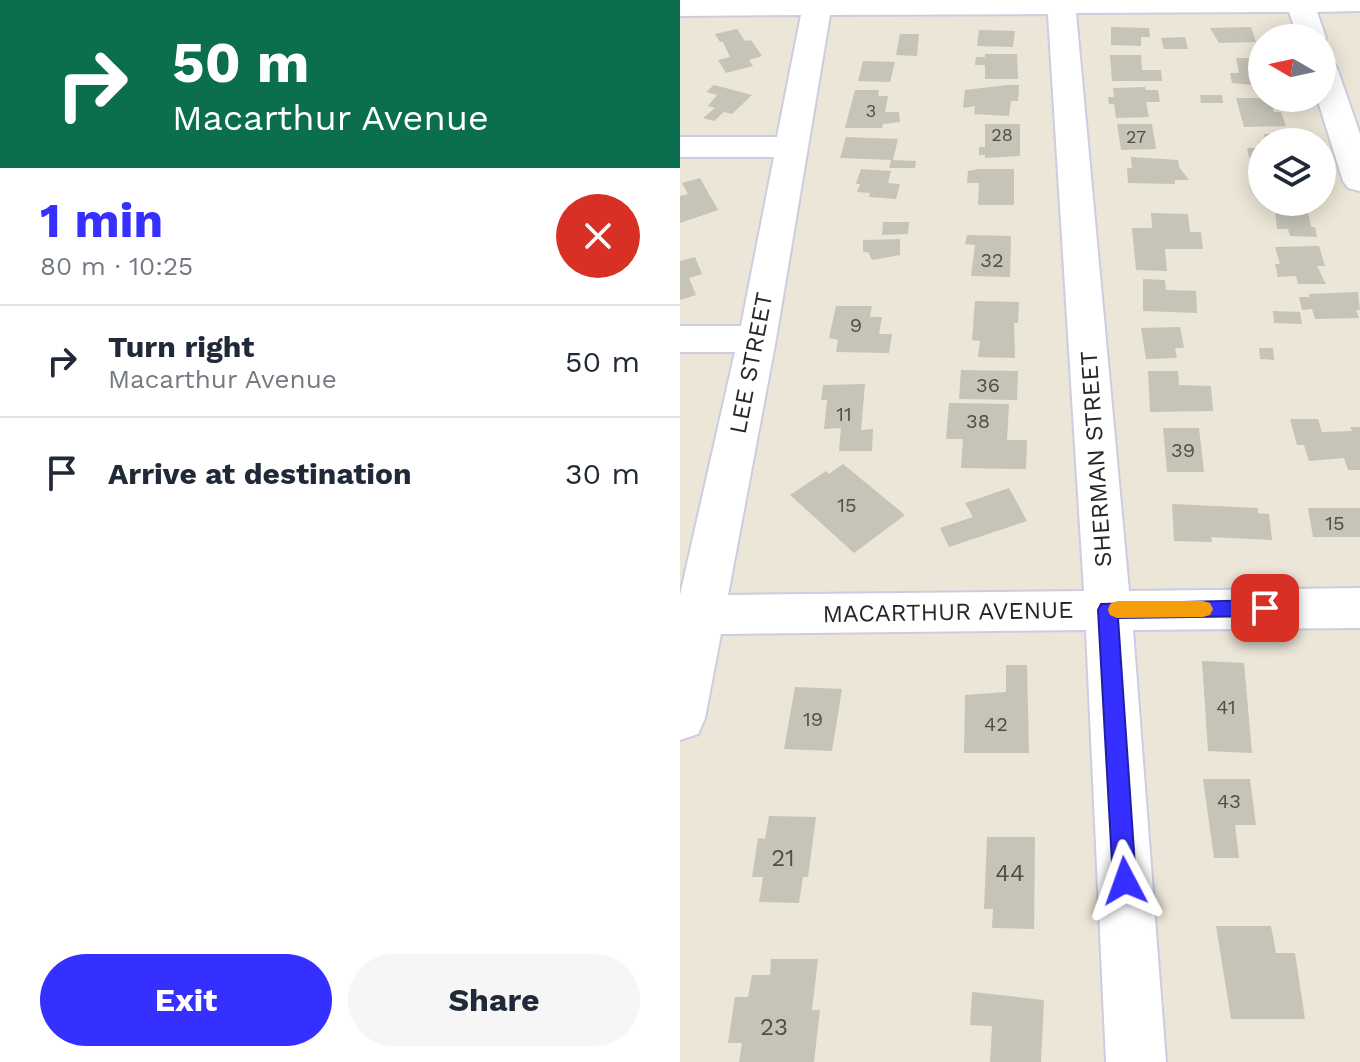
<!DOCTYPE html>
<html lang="en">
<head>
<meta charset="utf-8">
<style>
	:root { --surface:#fff; --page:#f6f6f7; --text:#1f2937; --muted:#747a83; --line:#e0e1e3; --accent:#3530ff }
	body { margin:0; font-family:"Work Sans",sans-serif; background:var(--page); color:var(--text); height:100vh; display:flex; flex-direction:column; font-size:30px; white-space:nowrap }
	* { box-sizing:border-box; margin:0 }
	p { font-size:26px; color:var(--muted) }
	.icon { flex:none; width:44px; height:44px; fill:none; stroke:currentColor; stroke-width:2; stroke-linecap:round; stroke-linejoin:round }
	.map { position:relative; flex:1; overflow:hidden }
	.panel { display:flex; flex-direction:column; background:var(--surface); width:680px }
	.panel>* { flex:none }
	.guide { background:#0b6e4f; color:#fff; overflow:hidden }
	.needle { width:52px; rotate:279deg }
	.buttons { position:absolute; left:568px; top:24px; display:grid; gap:16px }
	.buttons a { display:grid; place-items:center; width:88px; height:88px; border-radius:50%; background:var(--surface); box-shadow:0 4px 20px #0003; font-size:40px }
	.pin { position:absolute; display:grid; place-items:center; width:68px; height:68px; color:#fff; margin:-34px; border-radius:16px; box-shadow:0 4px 12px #0006 }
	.me { position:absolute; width:88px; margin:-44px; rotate:356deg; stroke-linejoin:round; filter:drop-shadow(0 0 6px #0008) }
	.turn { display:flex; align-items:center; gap:28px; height:168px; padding:0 40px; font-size:36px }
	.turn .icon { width:104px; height:104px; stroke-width:2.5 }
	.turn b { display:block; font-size:56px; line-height:68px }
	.round { display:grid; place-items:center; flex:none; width:84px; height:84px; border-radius:42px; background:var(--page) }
	.summary { display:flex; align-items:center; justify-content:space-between; height:136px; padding:0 40px }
	h1 { font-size:48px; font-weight:700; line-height:60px; color:var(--accent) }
	.primary-button { display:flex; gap:16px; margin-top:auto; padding:16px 40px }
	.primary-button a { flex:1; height:92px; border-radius:48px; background:var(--accent); color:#fff; font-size:32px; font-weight:700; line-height:92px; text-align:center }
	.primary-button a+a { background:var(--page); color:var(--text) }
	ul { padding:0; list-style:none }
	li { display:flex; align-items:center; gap:24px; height:112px; padding:0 40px; border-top:2px solid var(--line) }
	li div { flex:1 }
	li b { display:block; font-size:30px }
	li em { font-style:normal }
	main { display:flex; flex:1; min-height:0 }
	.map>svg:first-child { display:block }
</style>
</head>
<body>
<main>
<section class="panel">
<div class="guide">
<div class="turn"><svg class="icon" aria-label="right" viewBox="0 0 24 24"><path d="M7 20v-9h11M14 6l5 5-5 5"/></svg><div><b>50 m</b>Macarthur Avenue</div></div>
</div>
<div class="summary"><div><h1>1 min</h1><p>80 m · 10:25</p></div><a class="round" style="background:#d93025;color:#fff"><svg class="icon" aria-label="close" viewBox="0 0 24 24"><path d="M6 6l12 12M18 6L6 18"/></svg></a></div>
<ul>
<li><svg class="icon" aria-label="right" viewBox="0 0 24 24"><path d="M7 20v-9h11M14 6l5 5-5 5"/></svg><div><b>Turn right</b><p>Macarthur Avenue</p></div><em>50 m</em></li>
<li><svg class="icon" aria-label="arrive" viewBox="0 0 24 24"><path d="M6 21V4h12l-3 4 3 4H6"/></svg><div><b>Arrive at destination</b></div><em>30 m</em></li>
</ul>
<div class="primary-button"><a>Exit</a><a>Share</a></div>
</section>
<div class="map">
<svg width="680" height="1062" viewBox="0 0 680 1062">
	<rect width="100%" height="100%" fill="#ebe6d7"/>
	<g fill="#c6c3b7">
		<polygon points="431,27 469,28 470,37 461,37 461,46 431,45"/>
		<polygon points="571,27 576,42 539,43 530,28"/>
		<polygon points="57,29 65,41 71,40 82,56 69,60 73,66 46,73 38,60 50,57 43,42 40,42 35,34"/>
		<polygon points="299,30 335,31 333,47 297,46"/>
		<polygon points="220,34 239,34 237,56 216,55"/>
		<polygon points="505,37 508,49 484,49 481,38"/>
		<polygon points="305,54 337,54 338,79 305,79 305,65 295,65 296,57 305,57"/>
		<polygon points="430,55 461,55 462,70 481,70 482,81 432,81"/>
		<polygon points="556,58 582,58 582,86 552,83 550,73 559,73"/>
		<polygon points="183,61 215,62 210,82 178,81"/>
		<polygon points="34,85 72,95 52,114 44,112 34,121 23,118 35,108 28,106 37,95 26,92"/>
		<polygon points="327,85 339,85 338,101 331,101 329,116 294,114 295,106 283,108 285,90"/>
		<polygon points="465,87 466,90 478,90 480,102 466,102 469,117 436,118 434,104 429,104 428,97 434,97 433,88"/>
		<polygon points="175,90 199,90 198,96 208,96 205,112 219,112 220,122 203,124 202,128 165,128"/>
		<polygon points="520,95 542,95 543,103 521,103"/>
		<polygon points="556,98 590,98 594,112 601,112 606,126 564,127"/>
		<polygon points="305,124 340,124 340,156 305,158 305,155 299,155 299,147 305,147"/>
		<polygon points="437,124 472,124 476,149 441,150"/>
		<polygon points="584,134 612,134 614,142 586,142"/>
		<polygon points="166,137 218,139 213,160 160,158"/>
		<polygon points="578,142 582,142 582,157 569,157 567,148 579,148"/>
		<polygon points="451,157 498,160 499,167 509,180 495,180 495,184 448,183 447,168 452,168"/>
		<polygon points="211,160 236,161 235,168 209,168"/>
		<polygon points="568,168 582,168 582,183 572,183"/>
		<polygon points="181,169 211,171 208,183 220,184 216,199 189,197 190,193 177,192 180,184 176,184"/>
		<polygon points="299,169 334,169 334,205 298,205 299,183 287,183 288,171"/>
		<polygon points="20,178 38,210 0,223 0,196 8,194 2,183"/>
		<polygon points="594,202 626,202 631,227 635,227 637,237 610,236 608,229 597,229"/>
		<polygon points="471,213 508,214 510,232 521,232 523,249 485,249 487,271 456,270 452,228 472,228"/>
		<polygon points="203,222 229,222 228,234 202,235"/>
		<polygon points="287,235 331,236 330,277 291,276 295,245 285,244"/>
		<polygon points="220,239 220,255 192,260 188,252 183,252 183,240"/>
		<polygon points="639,246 645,266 637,266 646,284 618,284 616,276 598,277 595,264 600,264 595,247"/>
		<polygon points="15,257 22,274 9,278 16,295 0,300 0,261"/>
		<polygon points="463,279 485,280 486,290 516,291 517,313 463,311"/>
		<polygon points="678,292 680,310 676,310 679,318 635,319 632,309 622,310 619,297 630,297 629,294"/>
		<polygon points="295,301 339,302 338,323 334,323 335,358 298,357 300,341 292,340"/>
		<polygon points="156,306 192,306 190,317 202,317 199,334 212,334 209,353 156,352 158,340 149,338"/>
		<polygon points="593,311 620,312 622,324 594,323"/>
		<polygon points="500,327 504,348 495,348 497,358 466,359 461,328"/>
		<polygon points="579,348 593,348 594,360 580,359"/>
		<polygon points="281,370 338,371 337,400 279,399"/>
		<polygon points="468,371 498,371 499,385 531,386 533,411 470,412"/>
		<polygon points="185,384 181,430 193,429 192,451 159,451 161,428 144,429 147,400 141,400 143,385"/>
		<polygon points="269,403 329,404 327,440 347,440 346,469 281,468 283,439 266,439"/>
		<polygon points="610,419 638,419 642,432 672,431 670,427 680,427 680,470 668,470 664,458 629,461 624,445 617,445"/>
		<polygon points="483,428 519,428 524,472 487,472"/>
		<polygon points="163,464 225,515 174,553 110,495 146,471 149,474"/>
		<polygon points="329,488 347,521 269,547 260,528 293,517 285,503"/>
		<polygon points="492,504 578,508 578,513 589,514 592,540 531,537 532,542 494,541"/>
		<polygon points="628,508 680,508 680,537 633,537"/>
		<polygon points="522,661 564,663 572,753 528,751"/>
		<polygon points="326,665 347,665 349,753 284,753 285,695 326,692"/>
		<polygon points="115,687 162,689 152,751 104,749"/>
		<polygon points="523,779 570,779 576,825 555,825 559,858 534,858"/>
		<polygon points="89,816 136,817 128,877 123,877 119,903 79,902 83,877 72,877 78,838 85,839"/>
		<polygon points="307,837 355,837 354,929 312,928 313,909 304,909"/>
		<polygon points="536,926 591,926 596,953 615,953 625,1019 551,1019"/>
		<polygon points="91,959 138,959 132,1010 140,1010 134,1062 59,1062 62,1043 48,1043 55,997 68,997 72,975 90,975"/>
		<polygon points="292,992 364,1000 361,1062 310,1062 312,1026 290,1025"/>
	</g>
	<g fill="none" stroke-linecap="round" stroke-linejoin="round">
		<defs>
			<g id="minor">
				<path d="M 0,0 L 680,0 L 680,11 L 637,12 L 646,38 L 642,44 L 642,38 L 618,38 L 609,12 L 396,13 L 449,591 L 680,588 L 680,628 L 453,630 L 486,1062 L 426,1062 L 406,630 L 41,634 L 25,718 L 18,734 L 0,740 L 0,595 L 55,352 L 0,352 L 0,326 L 61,326 L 94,157 L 0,157 L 0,137 L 97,137 L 121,15 L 0,16 ZM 368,14 L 404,591 L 48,595 L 96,339 L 150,15 Z"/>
				<polygon points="642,59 653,62 657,68 680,134 680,191 668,188 663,181 637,98 642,98"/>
			</g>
		</defs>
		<use href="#minor" stroke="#cdcce1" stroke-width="4"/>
		<use href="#minor" fill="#fff" fill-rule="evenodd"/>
	</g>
	<polygon fill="#3530ff" stroke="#221fa6" stroke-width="2" points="585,600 592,603 595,608 592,614 585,616 438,618 456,881 453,889 445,892 437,889 433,881 418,610 421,604"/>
	<polygon fill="#f59e0b" points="437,601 523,601 530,603 533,609 530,615 523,617 437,618 430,615 428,610 430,604"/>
	<g text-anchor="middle" stroke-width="6" stroke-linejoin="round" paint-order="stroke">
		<g font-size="18" fill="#4f4e4b">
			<text x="191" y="117">3</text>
			<text x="322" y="141">28</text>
			<text x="456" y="143">27</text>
		</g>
		<g font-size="20" fill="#4f4e4b">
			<text x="312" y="267">32</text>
			<text x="176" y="332">9</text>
			<text x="308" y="392">36</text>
			<text x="164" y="421">11</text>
			<text x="298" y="428">38</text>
			<text x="503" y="457">39</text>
			<text x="167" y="512">15</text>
			<text x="655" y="530">15</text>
			<text x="546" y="714">41</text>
			<text x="133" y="726">19</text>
			<text x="316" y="731">42</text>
			<text x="549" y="808">43</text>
		</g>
		<g font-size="24" fill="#272727" stroke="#fff">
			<text transform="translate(71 363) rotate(-79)" y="8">LEE STREET</text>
			<text transform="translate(416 459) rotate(-94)" y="8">SHERMAN STREET</text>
			<text transform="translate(268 612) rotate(-1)" y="8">MACARTHUR AVENUE</text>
		</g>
		<g font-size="24" fill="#4f4e4b">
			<text x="103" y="866">21</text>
			<text x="330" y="881">44</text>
			<text x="94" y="1035">23</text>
		</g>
	</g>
</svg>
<div class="buttons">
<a><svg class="needle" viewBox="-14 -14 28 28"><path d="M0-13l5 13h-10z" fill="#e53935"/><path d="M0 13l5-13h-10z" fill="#747a83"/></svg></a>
<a><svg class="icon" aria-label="layers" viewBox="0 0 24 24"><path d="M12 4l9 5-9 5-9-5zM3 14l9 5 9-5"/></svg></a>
</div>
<div class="pin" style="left:585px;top:608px;background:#d93025"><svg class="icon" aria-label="arrive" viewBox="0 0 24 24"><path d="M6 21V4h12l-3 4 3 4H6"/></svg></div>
<svg class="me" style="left:445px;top:881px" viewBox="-20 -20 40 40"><path d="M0-17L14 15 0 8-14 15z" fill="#3530ff" stroke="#fff" stroke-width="4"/></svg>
</div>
</main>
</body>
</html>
